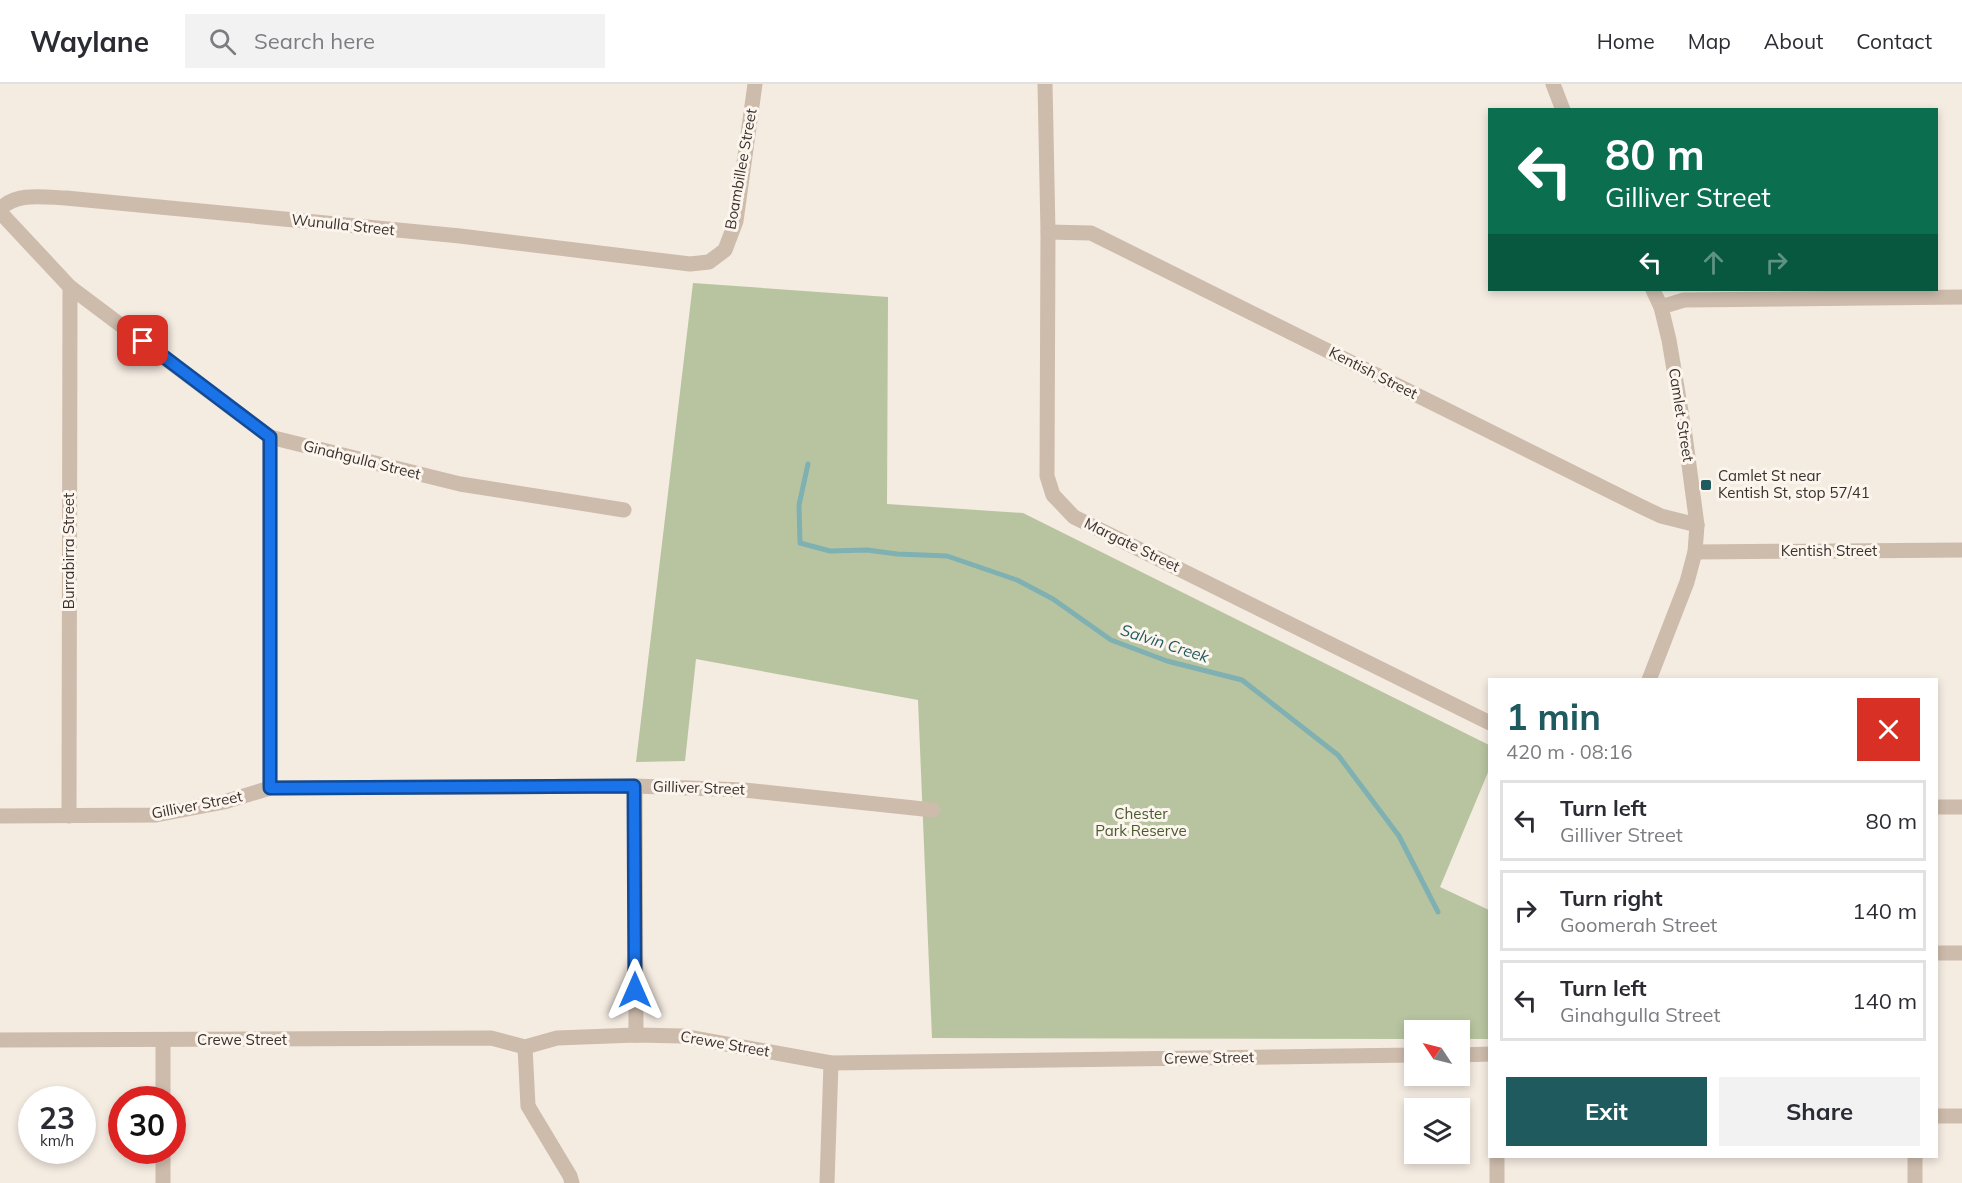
<!DOCTYPE html>
<html lang="en">
<head>
<meta charset="utf-8">
<style>
	:root { --surface:#fff; --page:#f2f2f3; --text:#2b2b33; --muted:#7c7c81; --line:#e1e1e2; --accent:#1f5a5e }
	body { margin:0; font-family:Mulish,sans-serif; background:var(--page); color:var(--text); height:100vh; display:flex; flex-direction:column; font-size:22px; white-space:nowrap }
	* { box-sizing:border-box; margin:0 }
	p { font-size:20px; color:var(--muted) }
	.icon { flex:none; width:33px; height:33px; fill:none; stroke:currentColor; stroke-width:2; stroke-linecap:round; stroke-linejoin:round }
	.map { position:relative; flex:1; overflow:hidden }
	.side { position:absolute; left:1488px; top:594px; width:450px; height:480px; display:flex; flex-direction:column; background:var(--surface); border-radius:0px; box-shadow:0 3px 9px #0003 }
	.side>* { flex:none }
	.banner { position:absolute; left:1488px; top:24px; width:450px; height:183px; border-radius:0px; box-shadow:0 3px 9px #0003; background:#0b6e4f; color:#fff; overflow:hidden }
	.needle { width:39px; rotate:305deg }
	.fabs { position:absolute; left:1404px; top:936px; display:grid; gap:12px }
	.fabs a { display:grid; place-items:center; width:66px; height:66px; border-radius:0px; background:var(--surface); box-shadow:0 3px 9px #0003; font-size:30px }
	.speed { position:absolute; left:18px; top:1002px; display:flex; gap:12px; font-size:30px; font-weight:700; text-align:center }
	.speed>* { display:grid; place-content:center; width:78px; height:78px; border-radius:50%; background:var(--surface); box-shadow:0 3px 9px #0003; line-height:1 }
	.speed small { font-size:15px; font-weight:400 }
	.speed .limit { border:9px solid #d22; background:#fff; color:#111 }
	.pin { position:absolute; display:grid; place-items:center; width:51px; height:51px; color:#fff; margin:-26px; border-radius:12px; box-shadow:0 3px 9px #0006 }
	.me { position:absolute; width:66px; margin:-33px; rotate:0deg; stroke-linejoin:round; filter:drop-shadow(0 0 4px #0008) }
	.turn { display:flex; align-items:center; gap:21px; height:126px; padding:0 18px; font-size:27px }
	.turn .icon { width:78px; height:78px; stroke-width:2.5 }
	.turn b { display:block; font-size:42px; line-height:51px }
	.lanes { display:flex; align-items:center; height:57px; padding:0 18px; background:#0003; justify-content:center; gap:30px; direction:ltr }
	.lanes .off { opacity:.35 }
	.round { display:grid; place-items:center; flex:none; width:63px; height:63px; border-radius:0px; background:var(--page) }
	.overview { display:flex; align-items:center; justify-content:space-between; height:102px; padding:0 18px }
	h1 { font-size:36px; font-weight:700; line-height:45px; color:var(--accent) }
	.action { display:flex; gap:12px; margin-top:auto; padding:12px 18px }
	.action a { flex:1; height:69px; border-radius:0px; background:var(--accent); color:#fff; font-size:24px; font-weight:700; line-height:69px; text-align:center }
	.action a+a { background:var(--page); color:var(--text) }
	ul { padding:0; list-style:none }
	li { display:flex; align-items:center; gap:18px; height:81px; margin:0 12px 9px; padding:0 6px; border:3px solid var(--line); border-radius:0px }
	li div { flex:1 }
	li b { display:block; font-size:22px }
	li em { font-style:normal }
	header { display:flex; align-items:center; gap:36px; box-sizing:border-box; height:84px; padding:0 30px; background:var(--surface); border-bottom:2px solid var(--line) }
	header strong { font-size:28px }
	nav { display:flex; gap:33px; margin-inline-start:auto; font-size:21px }
	.search { width:420px; height:54px; background:var(--page); display:flex; align-items:center; gap:15px; box-sizing:border-box; padding:0 21px; border-radius:0px; color:var(--muted); font-size:22px }
	.map>svg:first-child { display:block }
</style>
</head>
<body>
<header>
<strong>Waylane</strong>
<div class="search"><svg class="icon" aria-label="search" viewBox="0 0 24 24"><circle cx="10" cy="10" r="6"/><path d="M15 15l6 6"/></svg>Search here</div>
<nav><a>Home</a><a>Map</a><a>About</a><a>Contact</a></nav>
</header>
<div class="map">
<svg width="1962" height="1099" viewBox="0 0 1962 1099">
	<rect width="100%" height="100%" fill="#f4ebe1"/>
	<polygon fill="#b8c4a0" points="693,199 888,213 887,420 1023,429 1489,661 1489,686 1440,803 1489,826 1488,955 1460,955 1460,946 1414,946 1414,955 932,954 918,616 696,575 685,677 636,678"/>
	<g fill="none" stroke-linecap="round" stroke-linejoin="round">
		<polyline stroke="#7fb0b2" stroke-width="5" points="808,380 799,421 800,459 830,467 867,466 897,470 947,472 1017,496 1053,515 1111,556 1167,577 1242,596 1338,671 1399,752 1438,828"/>
		<g stroke="#cdbbac" stroke-width="15">
			<polyline points="1045,0 1048,148 1047,392 1053,411 1074,433 1490,639"/>
			<polyline points="1553,0 1563,26"/>
			<path d="M 0,125 C 17,108 43,113 66,114 L 460,152 L 690,180 L 709,178 L 725,166 L 736,137 L 755,0"/>
			<polyline points="0,128 70,203 270,353 460,400 624,426"/>
			<polyline points="1048,148 1091,149 1640,422 1661,432 1697,441"/>
			<polyline points="1661,223 1684,216 1962,213"/>
			<polyline points="270,353 270,704"/>
			<polyline points="1695,468 1962,466"/>
			<polyline points="1649,596 1687,498 1695,468 1697,441 1685,351 1669,256 1661,223 1653,206"/>
			<polyline points="635,702 636,951"/>
			<polyline points="1936,723 1962,723"/>
			<polyline points="0,732 156,731 224,718 270,704 635,702 744,706 933,726"/>
			<polyline points="69,732 70,203"/>
			<polyline points="1936,869 1962,869"/>
			<polyline points="0,956 491,954 525,963 557,954 636,951 682,952 831,979 1414,971"/>
			<polyline points="525,963 528,1022 570,1092 572,1099"/>
			<polyline points="1460,971 1490,970"/>
			<polyline points="163,1016 163,956"/>
			<polyline points="1936,1032 1962,1032"/>
			<polyline points="1497,1072 1497,1099"/>
			<polyline points="163,1099 163,1066"/>
			<polyline points="827,1099 831,979"/>
			<polyline points="1915,1099 1915,1072"/>
		</g>
	</g>
	<g fill="none" stroke-linecap="round" stroke-linejoin="round">
		<defs>
			<polyline id="route" points="143,257 270,353 270,704 634,702 635,906"/>
		</defs>
		<use href="#route" stroke="#114b97" stroke-width="15"/>
		<use href="#route" stroke="#1a73e8" stroke-width="10"/>
	</g>
	<rect fill="#1f5a5e" stroke="#fbf5ee" stroke-width="2" x="1700" y="395" width="12" height="12" rx="3"/>
	<g text-anchor="middle" stroke-width="6" stroke-linejoin="round" paint-order="stroke">
		<g font-size="15" fill="#3b302b" stroke="#fbf5ee">
			<text transform="translate(741 85) rotate(-80)" y="5">Boambillee Street</text>
			<text transform="translate(343 141) rotate(6)" y="5">Wunulla Street</text>
			<text transform="translate(1373 289) rotate(27)" y="5">Kentish Street</text>
			<text transform="translate(1681 331) rotate(81)" y="5">Camlet Street</text>
			<text transform="translate(362 376) rotate(14)" y="5">Ginahgulla Street</text>
			<text transform="translate(1132 461) rotate(26)" y="5">Margate Street</text>
			<text transform="translate(69 467) rotate(-90)" y="5">Burrabirra Street</text>
			<text x="1829" y="472">Kentish Street</text>
			<text transform="translate(699 704) rotate(2)" y="5">Gilliver Street</text>
			<text transform="translate(197 721) rotate(-11)" y="5">Gilliver Street</text>
			<text x="242" y="961">Crewe Street</text>
			<text transform="translate(725 960) rotate(10)" y="5">Crewe Street</text>
			<text transform="translate(1209 974) rotate(-1)" y="5">Crewe Street</text>
		</g>
		<g font-size="15" fill="#3b302b" stroke="#fbf5ee" text-anchor="start">
			<text x="1718" y="397">Camlet St near<tspan x="1718" dy="17">Kentish St, stop 57/41</tspan></text>
		</g>
		<g font-size="15" fill="#4a5a2e" stroke="#fbf5ee">
			<text x="1141" y="735">Chester<tspan x="1141" dy="17">Park Reserve</tspan></text>
		</g>
		<g font-size="16" font-style="italic" fill="#1f5a5e" stroke="#fbf5ee">
			<text transform="translate(1165 559) rotate(18)" y="6">Salvin Creek</text>
		</g>
	</g>
</svg>
<div class="fabs">
<a><svg class="needle" viewBox="-14 -14 28 28"><path d="M0-13l5 13h-10z" fill="#e53935"/><path d="M0 13l5-13h-10z" fill="#7c7c81"/></svg></a>
<a><svg class="icon" aria-label="layers" viewBox="0 0 24 24"><path d="M12 4l9 5-9 5-9-5zM3 14l9 5 9-5"/></svg></a>
</div>
<div class="speed"><div>23<small>km/h</small></div><div class="limit">30</div></div>
<div class="pin" style="left:143px;top:257px;background:#d93025"><svg class="icon" aria-label="arrive" viewBox="0 0 24 24"><path d="M6 21V4h12l-3 4 3 4H6"/></svg></div>
<svg class="me" style="left:635px;top:906px" viewBox="-20 -20 40 40"><path d="M0-17L14 15 0 8-14 15z" fill="#1a73e8" stroke="#fff" stroke-width="4"/></svg>
<div class="banner">
<div class="turn"><svg class="icon" aria-label="left" viewBox="0 0 24 24"><path d="M17 20v-9H6M10 6l-5 5 5 5"/></svg><div><b>80 m</b>Gilliver Street</div></div>
<div class="lanes"><svg class="icon" aria-label="left" viewBox="0 0 24 24"><path d="M17 20v-9H6M10 6l-5 5 5 5"/></svg><svg class="icon off" aria-label="ahead" viewBox="0 0 24 24"><path d="M12 20V5M6 11l6-6 6 6"/></svg><svg class="icon off" aria-label="right" viewBox="0 0 24 24"><path d="M7 20v-9h11M14 6l5 5-5 5"/></svg></div>
</div>
<section class="side">
<div class="overview"><div><h1>1 min</h1><p>420 m · 08:16</p></div><a class="round" style="background:#d93025;color:#fff"><svg class="icon" aria-label="close" viewBox="0 0 24 24"><path d="M6 6l12 12M18 6L6 18"/></svg></a></div>
<ul>
<li><svg class="icon" aria-label="left" viewBox="0 0 24 24"><path d="M17 20v-9H6M10 6l-5 5 5 5"/></svg><div><b>Turn left</b><p>Gilliver Street</p></div><em>80 m</em></li>
<li><svg class="icon" aria-label="right" viewBox="0 0 24 24"><path d="M7 20v-9h11M14 6l5 5-5 5"/></svg><div><b>Turn right</b><p>Goomerah Street</p></div><em>140 m</em></li>
<li><svg class="icon" aria-label="left" viewBox="0 0 24 24"><path d="M17 20v-9H6M10 6l-5 5 5 5"/></svg><div><b>Turn left</b><p>Ginahgulla Street</p></div><em>140 m</em></li>
</ul>
<div class="action"><a>Exit</a><a>Share</a></div>
</section>
</div>
</body>
</html>
